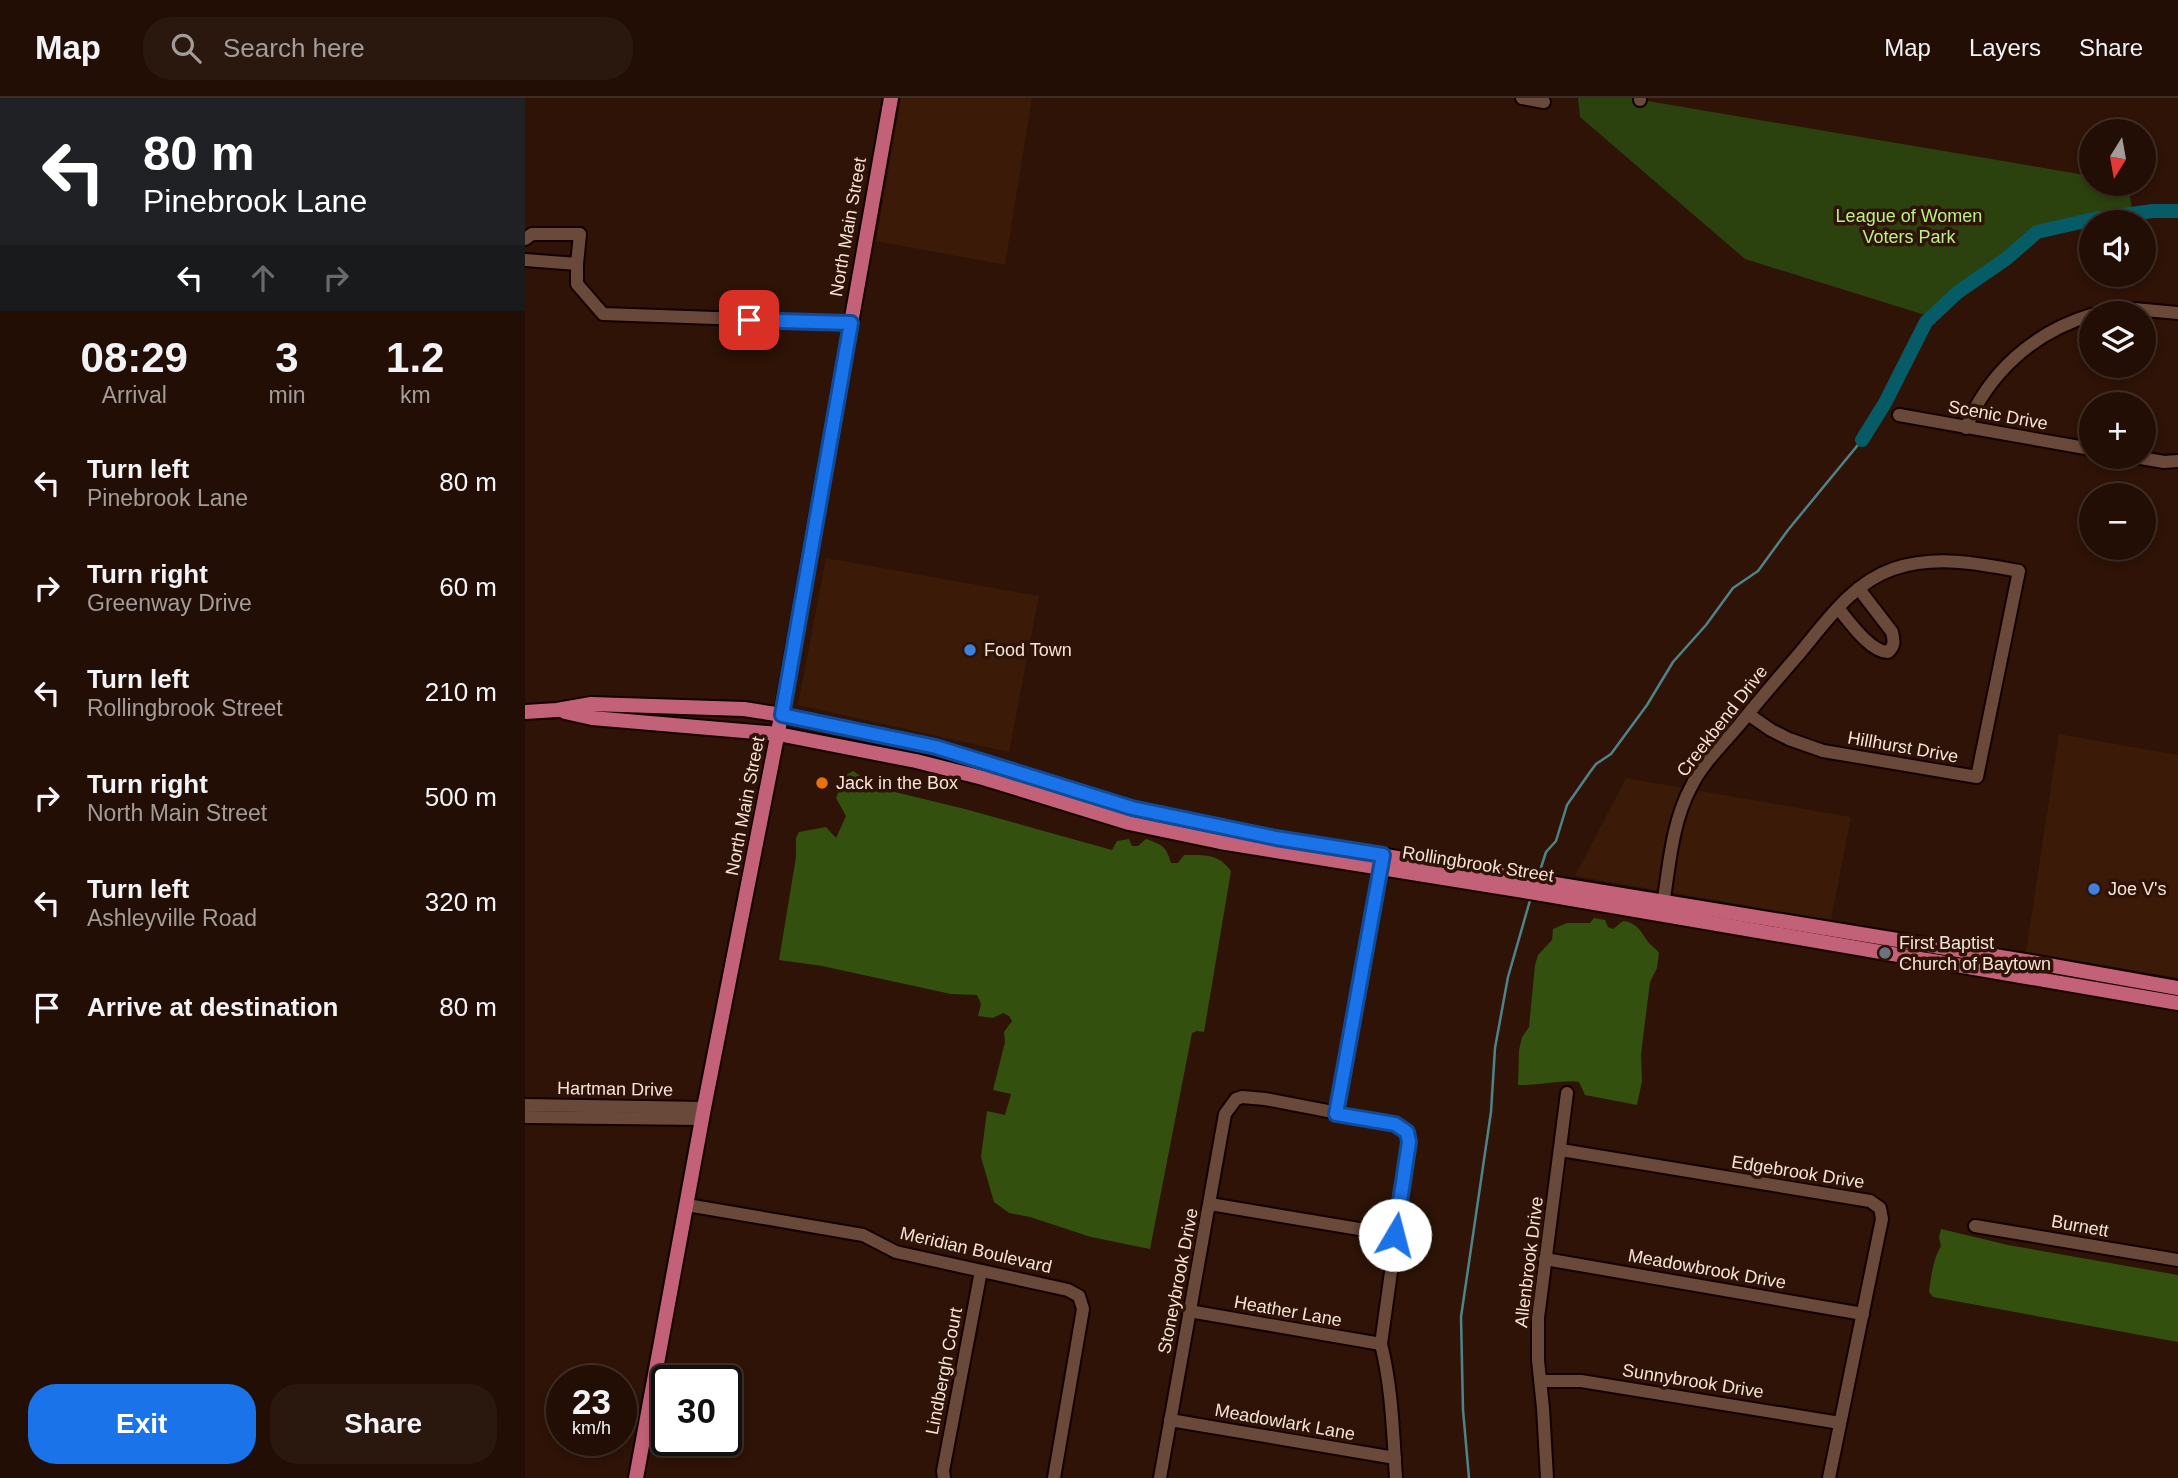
<!DOCTYPE html>
<html lang="en">
<head>
<meta charset="utf-8">
<style>
	:root { --surface:#220e04; --page:#2a170e; --text:#f1f3f6; --muted:#a29c9a; --line:#3f2e26; --accent:#1a73e8 }
	body { margin:0; font-family:Arial,sans-serif; background:var(--page); color:var(--text); height:100vh; display:flex; flex-direction:column; font-size:26px; white-space:nowrap }
	* { box-sizing:border-box; margin:0 }
	p { font-size:23px; color:var(--muted) }
	.icon { flex:none; width:38px; height:38px; fill:none; stroke:currentColor; stroke-width:2; stroke-linecap:round; stroke-linejoin:round }
	.map { position:relative; flex:1; overflow:hidden }
	.panel { display:flex; flex-direction:column; background:var(--surface); width:525px }
	.panel>* { flex:none }
	.hud { background:#202124; color:#fff; overflow:hidden }
	.needle { width:46px; rotate:191deg }
	.controls { position:absolute; left:1554px; top:21px; display:grid; gap:14px }
	.controls a { display:grid; place-items:center; width:77px; height:77px; border-radius:50%; background:var(--surface); box-shadow:0 4px 10px #0003,0 0 0 2px var(--line); font-size:35px }
	.speed { position:absolute; left:21px; top:1267px; display:flex; gap:14px; font-size:35px; font-weight:700; text-align:center }
	.speed>* { display:grid; place-content:center; width:91px; height:91px; border-radius:50%; background:var(--surface); box-shadow:0 4px 10px #0003,0 0 0 2px var(--line); line-height:1 }
	.speed small { font-size:18px; font-weight:400 }
	.speed .limit { border:4px solid #111; border-radius:10px; background:#fff; color:#111 }
	.pin { position:absolute; display:grid; place-items:center; width:60px; height:60px; color:#fff; margin:-30px; border-radius:14px; box-shadow:0 4px 10px #0006 }
	.me { position:absolute; width:77px; margin:-38px; rotate:8deg; stroke-linejoin:round; filter:drop-shadow(0 0 5px #0008) }
	.turn { display:flex; align-items:center; gap:24px; height:147px; padding:0 28px; font-size:32px }
	.turn .icon { width:91px; height:91px; stroke-width:2.5 }
	.turn b { display:block; font-size:49px; line-height:60px }
	.lanes { display:flex; align-items:center; height:66px; padding:0 28px; background:#0003; justify-content:center; gap:35px; direction:ltr }
	.lanes .off { opacity:.35 }
	.eta { display:flex; justify-content:space-evenly; align-items:center; height:119px; text-align:center }
	.eta b { font-size:42px; font-weight:600; line-height:49px }
	.button { display:flex; gap:14px; margin-top:auto; padding:14px 28px }
	.button a { flex:1; height:80px; border-radius:28px; background:var(--accent); color:#fff; font-size:28px; font-weight:600; line-height:80px; text-align:center }
	.button a+a { background:var(--page); color:var(--text) }
	ul { padding:0; list-style:none }
	li { display:flex; align-items:center; gap:21px; height:105px; padding:0 28px }
	li div { flex:1 }
	li b { display:block; font-size:26px }
	li em { font-style:normal }
	header { display:flex; align-items:center; gap:42px; box-sizing:border-box; height:98px; padding:0 35px; background:var(--surface); border-bottom:2px solid var(--line) }
	header strong { font-size:33px }
	nav { display:flex; gap:38px; margin-inline-start:auto; font-size:24px }
	.search { width:490px; height:63px; background:var(--page); display:flex; align-items:center; gap:18px; box-sizing:border-box; padding:0 24px; border-radius:28px; color:var(--muted); font-size:26px }
	main { display:flex; flex:1; min-height:0 }
	.map>svg:first-child { display:block }
</style>
</head>
<body>
<header>
<strong>Map</strong>
<div class="search"><svg class="icon" aria-label="search" viewBox="0 0 24 24"><circle cx="10" cy="10" r="6"/><path d="M15 15l6 6"/></svg>Search here</div>
<nav><a>Map</a><a>Layers</a><a>Share</a></nav>
</header>
<main>
<section class="panel">
<div class="hud">
<div class="turn"><svg class="icon" aria-label="left" viewBox="0 0 24 24"><path d="M17 20v-9H6M10 6l-5 5 5 5"/></svg><div><b>80 m</b>Pinebrook Lane</div></div>
<div class="lanes"><svg class="icon" aria-label="left" viewBox="0 0 24 24"><path d="M17 20v-9H6M10 6l-5 5 5 5"/></svg><svg class="icon off" aria-label="ahead" viewBox="0 0 24 24"><path d="M12 20V5M6 11l6-6 6 6"/></svg><svg class="icon off" aria-label="right" viewBox="0 0 24 24"><path d="M7 20v-9h11M14 6l5 5-5 5"/></svg></div>
</div>
<div class="eta">
<div><b>08:29</b><p>Arrival</p></div>
<div><b>3</b><p>min</p></div>
<div><b>1.2</b><p>km</p></div>
</div>
<ul>
<li><svg class="icon" aria-label="left" viewBox="0 0 24 24"><path d="M17 20v-9H6M10 6l-5 5 5 5"/></svg><div><b>Turn left</b><p>Pinebrook Lane</p></div><em>80 m</em></li>
<li><svg class="icon" aria-label="right" viewBox="0 0 24 24"><path d="M7 20v-9h11M14 6l5 5-5 5"/></svg><div><b>Turn right</b><p>Greenway Drive</p></div><em>60 m</em></li>
<li><svg class="icon" aria-label="left" viewBox="0 0 24 24"><path d="M17 20v-9H6M10 6l-5 5 5 5"/></svg><div><b>Turn left</b><p>Rollingbrook Street</p></div><em>210 m</em></li>
<li><svg class="icon" aria-label="right" viewBox="0 0 24 24"><path d="M7 20v-9h11M14 6l5 5-5 5"/></svg><div><b>Turn right</b><p>North Main Street</p></div><em>500 m</em></li>
<li><svg class="icon" aria-label="left" viewBox="0 0 24 24"><path d="M17 20v-9H6M10 6l-5 5 5 5"/></svg><div><b>Turn left</b><p>Ashleyville Road</p></div><em>320 m</em></li>
<li><svg class="icon" aria-label="arrive" viewBox="0 0 24 24"><path d="M6 21V4h12l-3 4 3 4H6"/></svg><div><b>Arrive at destination</b></div><em>80 m</em></li>
</ul>
<div class="button"><a>Exit</a><a>Share</a></div>
</section>
<div class="map">
<svg width="1653" height="1380" viewBox="0 0 1653 1380">
	<rect width="100%" height="100%" fill="#2e1306"/>
	<g fill="#3b1a08">
		<polygon points="376,0 507,0 480,167 351,143"/>
		<polygon points="301,460 514,498 484,654 273,607"/>
		<polygon points="1534,636 1653,657 1653,880 1501,854"/>
		<polygon points="1101,680 1326,719 1306,822 1050,778"/>
	</g>
	<polygon fill="#2b420f" points="1053,0 1105,0 1566,78 1566,86 1603,86 1607,111 1518,127 1400,217 1220,161 1055,19"/>
	<g fill="#33500e">
		<path d="M 328,673 L 336,678 L 341,687 L 440,711 L 587,752 L 592,743 L 604,741 L 607,748 L 613,748 L 621,741 C 638,747 641,748 646,765 L 653,765 L 659,757 C 679,757 693,755 706,773 L 679,934 L 672,933 L 667,935 L 625,1151 L 566,1139 L 505,1119 L 484,1115 L 469,1104 L 456,1059 L 462,1013 L 480,1017 L 486,996 L 468,992 L 480,944 L 479,934 L 487,923 L 484,918 L 478,915 L 468,920 L 453,918 L 456,906 L 452,897 L 426,896 L 297,868 L 254,862 L 271,759 L 271,740 L 274,734 L 301,729 L 311,740 L 321,718 L 311,700 L 321,677 Z"/>
		<path d="M 1069,820 L 1080,822 L 1083,829 L 1088,831 L 1098,823 C 1114,825 1116,835 1125,846 C 1128,849 1132,852 1134,855 L 1132,870 L 1125,884 L 1116,956 L 1117,983 L 1112,1007 L 1060,997 L 1054,984 C 1044,981 1009,988 993,987 L 994,952 L 997,939 L 1004,929 L 1010,867 L 1013,857 L 1027,842 L 1028,831 L 1042,825 L 1065,825 Z"/>
		<path d="M 1416,1131 L 1483,1147 L 1653,1177 L 1653,1244 L 1408,1199 L 1404,1194 C 1406,1179 1408,1161 1416,1148 L 1414,1139 Z"/>
	</g>
	<g fill="none" stroke-linecap="round" stroke-linejoin="round">
		<g stroke="#4e8489" stroke-width="2.5">
			<polyline points="1013,779 1021,754 1031,743 1042,707 1065,674 1071,666 1086,656 1122,607 1148,564 1181,527 1208,490 1233,473 1263,432 1337,342"/>
			<polyline points="944,1380 938,1312 936,1219 966,1014 970,950 983,879 1006,799"/>
		</g>
		<polyline stroke="#065c66" stroke-width="14" points="1337,342 1360,305 1401,224 1433,194 1481,161 1512,134 1569,121 1628,113 1653,113"/>
		<defs>
			<g id="minor">
				<polyline points="997,0 1019,4"/>
				<polyline points="1115,2 1115,0"/>
				<polyline points="0,141 7,136 55,136 52,166 0,162"/>
				<polyline points="52,166 52,186 78,216 326,225"/>
				<polyline points="1574,215 1609,211 1653,215"/>
				<polyline points="1374,317 1566,351"/>
				<path d="M 1441,330 C 1463,275 1509,234 1566,217"/>
				<polyline points="1610,359 1639,364 1653,363"/>
				<path d="M 1313,510 C 1324,523 1345,554 1363,554 C 1370,548 1369,543 1367,534 L 1334,491"/>
				<path d="M 1137,813 C 1144,772 1146,726 1166,689 C 1177,666 1199,645 1215,626 C 1234,602 1254,579 1274,556 C 1300,525 1327,485 1368,471 C 1410,457 1452,465 1494,473 L 1452,679 L 1298,653 L 1264,641 L 1246,632 L 1223,616"/>
				<polyline points="0,1007 179,1010"/>
				<polyline points="811,1016 858,761"/>
				<polyline points="0,1019 177,1021"/>
				<polyline points="1036,1052 1345,1103 1355,1110 1357,1121 1304,1380"/>
				<polyline points="685,1106 870,1137"/>
				<polyline points="162,1107 338,1137 371,1154 543,1192 554,1198 558,1211 529,1380"/>
				<polyline points="1450,1128 1653,1162"/>
				<polyline points="1020,1161 1338,1216"/>
				<polyline points="664,1213 856,1246"/>
				<polyline points="1016,1283 1056,1283 1315,1325"/>
				<polyline points="645,1322 870,1360"/>
				<polyline points="419,1380 418,1373 456,1173"/>
				<path d="M 635,1380 L 700,1016 L 711,1001 L 717,999 L 740,1001 L 870,1026 L 882,1034 L 884,1044 L 856,1246 C 867,1290 868,1335 871,1380"/>
				<polyline points="1022,1380 1018,1310 1013,1262 1013,1220 1042,995"/>
			</g>
			<g id="major">
				<polyline points="0,614 32,612 66,606 219,611 257,617 411,649 607,710 751,740 1506,864 1653,890"/>
				<polyline points="40,614 67,620 253,636 391,663 458,680 604,725 695,744 1011,795 1653,905"/>
				<polyline points="111,1380 179,1010 259,603 366,0"/>
			</g>
		</defs>
		<use href="#minor" stroke="#140100" stroke-width="16"/>
		<use href="#major" stroke="#140100" stroke-width="18"/>
		<use href="#minor" stroke="#69493a" stroke-width="12"/>
		<use href="#major" stroke="#c26178" stroke-width="14"/>
	</g>
	<g fill="none" stroke-linecap="round" stroke-linejoin="round">
		<defs>
			<polyline id="route" points="224,222 326,225 257,617 411,649 607,710 751,740 858,757 811,1016 870,1026 882,1034 884,1044 870,1137"/>
		</defs>
		<use href="#route" stroke="#114b97" stroke-width="18"/>
		<use href="#route" stroke="#1a73e8" stroke-width="12"/>
	</g>
	<g fill="#3f7fe0" stroke="#2e1306" stroke-width="2.5">
		<circle cx="445" cy="552" r="7"/>
		<circle cx="1569" cy="791" r="7"/>
	</g>
	<circle fill="#e8710a" stroke="#2e1306" stroke-width="2.5" cx="297" cy="685" r="7"/>
	<circle fill="#6b7280" stroke="#2e1306" stroke-width="2.5" cx="1360" cy="855" r="7"/>
	<g text-anchor="middle" stroke-width="7" stroke-linejoin="round" paint-order="stroke">
		<g font-size="18" fill="#b9f183" stroke="#2e1306">
			<text x="1384" y="124">League of Women<tspan x="1384" dy="21">Voters Park</tspan></text>
		</g>
		<g font-size="18" fill="#f6e3da" stroke="#2e1306">
			<text transform="translate(323 129) rotate(-80)" y="6">North Main Street</text>
			<text transform="translate(1473 317) rotate(10)" y="6">Scenic Drive</text>
			<text transform="translate(1197 623) rotate(-52)" y="6">Creekbend Drive</text>
			<text transform="translate(1378 649) rotate(10)" y="6">Hillhurst Drive</text>
			<text transform="translate(220 708) rotate(-79)" y="6">North Main Street</text>
			<text transform="translate(953 766) rotate(9)" y="6">Rollingbrook Street</text>
			<text transform="translate(90 991) rotate(1)" y="6">Hartman Drive</text>
			<text transform="translate(1273 1074) rotate(9)" y="6">Edgebrook Drive</text>
			<text transform="translate(1555 1128) rotate(10)" y="6">Burnett</text>
			<text transform="translate(451 1152) rotate(13)" y="6">Meridian Boulevard</text>
			<text transform="translate(1004 1164) rotate(-83)" y="6">Allenbrook Drive</text>
			<text transform="translate(1182 1171) rotate(10)" y="6">Meadowbrook Drive</text>
			<text transform="translate(653 1183) rotate(-79)" y="6">Stoneybrook Drive</text>
			<text transform="translate(763 1213) rotate(10)" y="6">Heather Lane</text>
			<text transform="translate(419 1273) rotate(-79)" y="6">Lindbergh Court</text>
			<text transform="translate(1168 1283) rotate(9)" y="6">Sunnybrook Drive</text>
			<text transform="translate(760 1324) rotate(10)" y="6">Meadowlark Lane</text>
		</g>
		<g font-size="18" fill="#f6e3da" stroke="#2e1306" text-anchor="start">
			<text x="459" y="558">Food Town</text>
			<text x="311" y="691">Jack in the Box</text>
			<text x="1583" y="797">Joe V's</text>
			<text x="1374" y="851">First Baptist<tspan x="1374" dy="21">Church of Baytown</tspan></text>
		</g>
	</g>
</svg>
<div class="controls">
<a><svg class="needle" viewBox="-14 -14 28 28"><path d="M0-13l5 13h-10z" fill="#e53935"/><path d="M0 13l5-13h-10z" fill="#a29c9a"/></svg></a>
<a><svg class="icon" aria-label="sound" viewBox="0 0 24 24"><path d="M4 9h4l5-4v14l-5-4H4zM17 9q2 3 0 6"/></svg></a>
<a><svg class="icon" aria-label="layers" viewBox="0 0 24 24"><path d="M12 4l9 5-9 5-9-5zM3 14l9 5 9-5"/></svg></a>
<a>+</a>
<a>−</a>
</div>
<div class="speed"><div>23<small>km/h</small></div><div class="limit">30</div></div>
<div class="pin" style="left:224px;top:222px;background:#d93025"><svg class="icon" aria-label="arrive" viewBox="0 0 24 24"><path d="M6 21V4h12l-3 4 3 4H6"/></svg></div>
<svg class="me" style="left:870px;top:1137px" viewBox="-20 -20 40 40"><circle r="19" fill="#fff"/><path d="M0-13L10 11 0 6-10 11z" fill="#1a73e8"/></svg>
</div>
</main>
</body>
</html>
